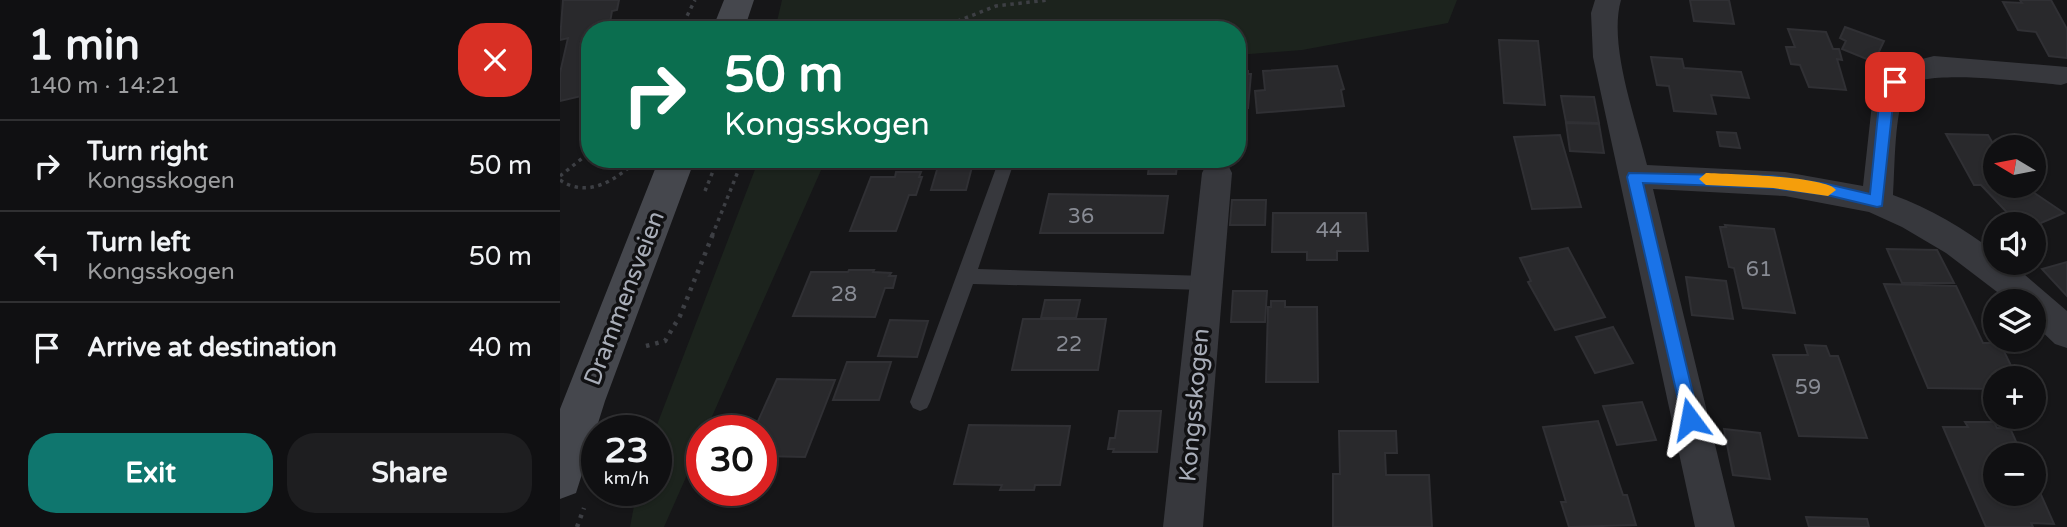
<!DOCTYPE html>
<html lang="en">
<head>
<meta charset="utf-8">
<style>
	:root { --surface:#101012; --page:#1e1e20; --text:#f1f3f6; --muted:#9c9d9f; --line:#303032; --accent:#0f766e }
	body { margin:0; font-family:"Varela Round",sans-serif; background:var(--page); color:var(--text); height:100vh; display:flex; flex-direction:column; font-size:26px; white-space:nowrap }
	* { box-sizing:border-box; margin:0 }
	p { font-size:23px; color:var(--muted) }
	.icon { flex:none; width:38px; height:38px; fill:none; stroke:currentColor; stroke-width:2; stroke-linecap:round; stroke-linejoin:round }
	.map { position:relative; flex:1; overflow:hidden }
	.details { display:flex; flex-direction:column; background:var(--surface); width:560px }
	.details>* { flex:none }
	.top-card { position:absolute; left:21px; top:21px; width:665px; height:147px; border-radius:28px; box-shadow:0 2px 5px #0004,0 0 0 2px var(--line); background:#0b6e4f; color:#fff; overflow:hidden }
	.needle { width:46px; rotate:280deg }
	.buttons { position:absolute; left:1423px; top:135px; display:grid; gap:14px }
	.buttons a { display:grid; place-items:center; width:63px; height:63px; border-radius:50%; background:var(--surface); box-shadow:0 2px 5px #0004,0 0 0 2px var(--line); font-size:35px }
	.speed { position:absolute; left:21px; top:415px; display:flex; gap:14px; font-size:35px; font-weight:700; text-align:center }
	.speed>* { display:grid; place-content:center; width:91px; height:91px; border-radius:50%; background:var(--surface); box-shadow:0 2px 5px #0004,0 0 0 2px var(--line); line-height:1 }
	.speed small { font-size:18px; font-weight:400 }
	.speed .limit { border:10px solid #d22; background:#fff; color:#111 }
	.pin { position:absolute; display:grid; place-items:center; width:60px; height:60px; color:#fff; margin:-30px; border-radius:14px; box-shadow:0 4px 10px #0006 }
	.me { position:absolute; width:77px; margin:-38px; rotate:347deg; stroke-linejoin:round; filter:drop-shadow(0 0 5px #0008) }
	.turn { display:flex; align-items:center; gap:24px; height:147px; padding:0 28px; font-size:32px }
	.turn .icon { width:91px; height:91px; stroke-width:2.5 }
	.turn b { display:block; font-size:49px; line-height:60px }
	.round { display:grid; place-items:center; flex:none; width:74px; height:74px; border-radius:28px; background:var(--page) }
	.headline { display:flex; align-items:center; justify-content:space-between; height:119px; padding:0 28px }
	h1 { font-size:42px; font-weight:700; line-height:52px }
	.button { display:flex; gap:14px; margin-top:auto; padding:14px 28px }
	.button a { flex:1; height:80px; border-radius:28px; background:var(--accent); color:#fff; font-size:28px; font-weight:700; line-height:80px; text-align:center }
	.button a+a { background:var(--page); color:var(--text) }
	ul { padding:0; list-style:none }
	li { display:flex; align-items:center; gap:21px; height:91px; padding:0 28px; border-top:2px solid var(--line) }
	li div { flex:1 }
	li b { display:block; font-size:26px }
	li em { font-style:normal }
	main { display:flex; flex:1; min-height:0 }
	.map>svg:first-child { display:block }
</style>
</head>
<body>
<main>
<section class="details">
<div class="headline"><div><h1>1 min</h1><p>140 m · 14:21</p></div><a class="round" style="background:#d93025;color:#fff"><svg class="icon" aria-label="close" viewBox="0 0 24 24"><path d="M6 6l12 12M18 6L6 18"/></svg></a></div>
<ul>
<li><svg class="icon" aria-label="right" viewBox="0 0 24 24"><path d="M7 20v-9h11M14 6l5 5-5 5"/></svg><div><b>Turn right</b><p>Kongsskogen</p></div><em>50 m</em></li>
<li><svg class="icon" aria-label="left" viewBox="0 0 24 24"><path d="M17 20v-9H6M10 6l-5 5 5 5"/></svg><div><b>Turn left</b><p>Kongsskogen</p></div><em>50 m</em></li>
<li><svg class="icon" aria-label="arrive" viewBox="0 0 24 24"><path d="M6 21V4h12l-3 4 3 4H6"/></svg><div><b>Arrive at destination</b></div><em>40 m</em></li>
</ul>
<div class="button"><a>Exit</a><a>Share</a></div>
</section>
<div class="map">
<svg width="1507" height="527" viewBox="0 0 1507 527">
	<rect width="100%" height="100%" fill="#161618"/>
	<g fill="#1c231d">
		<polygon points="222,0 897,0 888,23 742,50 677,55 677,30 215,30"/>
		<polygon points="199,159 266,159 146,430 142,430 142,441 104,527 70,527 77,490 96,490 95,430"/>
	</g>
	<g fill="#29292c" stroke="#303034" stroke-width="2">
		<polygon points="3,0 59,0 57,10 52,11 49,28 63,25 62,30 30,30 30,94 0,101 0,73 8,38 0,40"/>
		<polygon points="1130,0 1169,0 1174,24 1134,21"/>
		<polygon points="1460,0 1491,0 1507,29 1507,58 1489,56 1476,32 1458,30 1443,2 1462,3"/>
		<polygon points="1285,27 1324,41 1314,62 1282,49 1286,41 1280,38"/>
		<polygon points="1228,29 1266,32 1273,49 1279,49 1282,60 1277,59 1286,90 1249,87 1240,65 1231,64 1226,47 1235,47"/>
		<polygon points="939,40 978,41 985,105 944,103"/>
		<polygon points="1091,57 1122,59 1124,68 1181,72 1189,98 1151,95 1156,114 1114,111 1109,86 1097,85"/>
		<polygon points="777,66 784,89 781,90 784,106 697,113 695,91 705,90 703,71"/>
		<polygon points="677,71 688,71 688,74 691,74 688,108 677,108"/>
		<polygon points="1001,96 1034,97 1039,123 1006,122"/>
		<polygon points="1006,123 1039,124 1044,153 1010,151"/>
		<polygon points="1157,132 1176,133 1180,148 1160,146"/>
		<polygon points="1386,134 1428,135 1435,147 1435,186 1464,186 1504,213 1474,226 1458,224 1421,185 1414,185"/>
		<polygon points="1000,135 1021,207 972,209 954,137"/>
		<polygon points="590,159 618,159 616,174 588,174"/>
		<polygon points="379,163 413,163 406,190 371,190"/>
		<polygon points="336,172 361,172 359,177 362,177 356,195 349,195 336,231 290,231 311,177 335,177"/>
		<polygon points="489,194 608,196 603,233 480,233"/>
		<polygon points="672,200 706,200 705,225 670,225"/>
		<polygon points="713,213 806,213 808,251 777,251 777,260 747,260 747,252 712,252"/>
		<polygon points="1165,225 1214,229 1235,313 1183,308 1174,268 1169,267 1160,227 1166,227"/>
		<polygon points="1008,248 1045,317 995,330 968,282 971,281 960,258"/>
		<polygon points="1327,249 1377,250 1394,283 1342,283"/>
		<polygon points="1507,262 1507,296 1482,269"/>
		<polygon points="289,270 314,270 313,272 331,273 329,276 336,276 333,288 325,288 315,317 233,316 251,272 288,272"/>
		<polygon points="1126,277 1166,281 1173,319 1132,315"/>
		<polygon points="1324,284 1396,286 1423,343 1440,343 1457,378 1435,378 1435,389 1368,388"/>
		<polygon points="673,291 707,291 705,322 671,322"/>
		<polygon points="485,300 520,300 516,318 481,318"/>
		<polygon points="711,301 725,301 725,307 757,307 758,382 706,382 708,307 711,307"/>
		<polygon points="463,319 546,319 538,370 452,370"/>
		<polygon points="330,320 368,321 357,357 318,356"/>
		<polygon points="1053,327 1073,363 1035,373 1016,337"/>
		<polygon points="1245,345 1266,346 1270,356 1278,356 1307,438 1239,436 1213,355 1248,355"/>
		<polygon points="287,362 331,362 319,400 273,400"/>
		<polygon points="217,379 275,380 245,457 201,456 201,430 194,430"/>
		<polygon points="1082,402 1096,440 1057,445 1043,406"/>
		<polygon points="559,411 601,411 597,452 553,452 554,449 548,449 550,438 555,438"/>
		<polygon points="1038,421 1063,495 1067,495 1076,525 1009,527 1001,502 1006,502 983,427"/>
		<polygon points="1405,422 1434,422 1437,428 1450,428 1462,455 1435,455 1435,494 1474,494 1474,479 1494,524 1471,523 1473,527 1426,527 1383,427 1408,427"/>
		<polygon points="409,425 510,426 500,485 475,485 474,490 440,490 442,485 394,484"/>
		<polygon points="1164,429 1200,433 1210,479 1173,475"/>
		<polygon points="779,431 836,431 837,453 825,453 826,475 869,475 872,527 773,527 773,474 780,474"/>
		<polygon points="1246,517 1307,519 1309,527 1249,527"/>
	</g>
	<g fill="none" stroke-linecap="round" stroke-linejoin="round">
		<g stroke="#3d3f44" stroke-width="3.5" stroke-dasharray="3.5 4.5" stroke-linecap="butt">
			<polyline points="120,30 135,0"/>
			<polyline points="375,30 436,6 488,0"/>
			<polyline points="0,176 30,152"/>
			<path d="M 0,180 C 28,199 56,180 77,160"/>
			<polyline points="145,191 158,159"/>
			<polyline points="152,236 183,159"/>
		</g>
		<g stroke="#3d3f44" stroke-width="4.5" stroke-dasharray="3.5 6" stroke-linecap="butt">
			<polyline points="86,346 105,341 120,316 153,234"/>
			<polyline points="17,527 24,508"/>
		</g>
		<polygon fill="#37383d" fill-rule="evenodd" points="444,162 452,168 418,269 646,276 652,278 655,283 652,288 646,290 413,284 370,402 367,408 360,411 353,408 350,402 436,168"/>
		<g fill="#37383d" fill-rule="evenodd">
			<path d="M 1035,0 L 1061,0 C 1048,45 1076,119 1087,165 L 1225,172 L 1303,186 L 1312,104 L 1325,75 L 1334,66 L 1374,56 L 1507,67 L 1507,83 L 1501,85 C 1475,83 1359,67 1347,88 C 1334,109 1335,169 1333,195 C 1370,208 1404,229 1435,252 L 1435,262 L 1450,262 L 1507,311 L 1507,348 L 1495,344 L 1474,324 L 1474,301 L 1449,301 L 1386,253 L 1342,227 L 1309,212 L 1225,196 L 1093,189 L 1175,527 L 1135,527 L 1033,57 L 1031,13 Z"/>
			<polygon points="657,161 668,165 672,173 643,527 603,527 642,173 646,165"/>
		</g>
		<g fill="#45474d" fill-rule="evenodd">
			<polygon points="164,0 194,0 184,30 152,30"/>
			<polygon points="99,159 135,159 45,401 16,493 0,499 0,409"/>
		</g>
	</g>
	<polygon fill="#1a73e8" stroke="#114b97" stroke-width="2" points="1335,77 1342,82 1333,104 1322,206 1317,207 1267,195 1213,188 1083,183 1139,419 1136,425 1130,428 1124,425 1067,177 1069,173 1213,176 1267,184 1310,194 1319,104 1331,79"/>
	<path fill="#f59e0b" d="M 1146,173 C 1167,174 1266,176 1276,190 L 1268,196 L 1213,188 L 1146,185 L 1139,179 Z"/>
	<g text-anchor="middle" stroke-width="7" stroke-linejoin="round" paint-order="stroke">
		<g font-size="21" fill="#888b94">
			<text x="521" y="223">36</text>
			<text x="769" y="237">44</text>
			<text x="1199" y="276">61</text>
			<text x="284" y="301">28</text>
			<text x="509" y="351">22</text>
			<text x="1248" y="394">59</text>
		</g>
		<g font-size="24" fill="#a8adb8" stroke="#111113">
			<text transform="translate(64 298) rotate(-69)" y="8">Drammensveien</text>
			<text transform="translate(634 405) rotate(-85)" y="8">Kongsskogen</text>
		</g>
	</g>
</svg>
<div class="buttons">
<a><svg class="needle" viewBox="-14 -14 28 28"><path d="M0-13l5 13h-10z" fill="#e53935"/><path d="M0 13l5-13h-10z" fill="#9c9d9f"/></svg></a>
<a><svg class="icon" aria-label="sound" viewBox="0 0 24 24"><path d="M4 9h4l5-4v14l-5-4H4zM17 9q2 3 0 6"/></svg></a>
<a><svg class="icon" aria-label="layers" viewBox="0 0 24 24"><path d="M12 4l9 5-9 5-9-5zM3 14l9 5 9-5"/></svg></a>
<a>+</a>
<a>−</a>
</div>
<div class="speed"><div>23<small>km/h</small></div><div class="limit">30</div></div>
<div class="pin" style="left:1335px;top:82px;background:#d93025"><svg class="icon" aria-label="arrive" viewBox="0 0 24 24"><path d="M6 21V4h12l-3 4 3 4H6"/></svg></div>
<svg class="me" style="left:1130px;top:419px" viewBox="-20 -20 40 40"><path d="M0-17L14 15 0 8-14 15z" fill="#1a73e8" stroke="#fff" stroke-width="4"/></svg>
<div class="top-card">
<div class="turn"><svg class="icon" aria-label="right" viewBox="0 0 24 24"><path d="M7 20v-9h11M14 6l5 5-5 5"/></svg><div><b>50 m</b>Kongsskogen</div></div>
</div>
</div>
</main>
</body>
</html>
